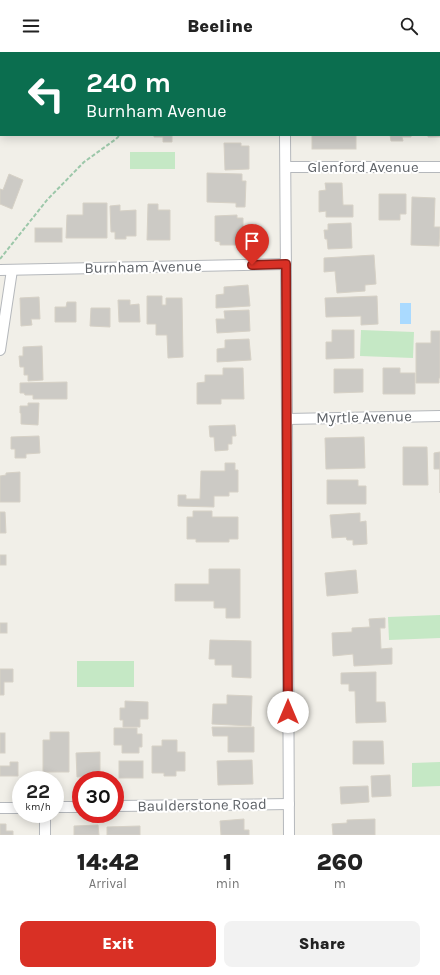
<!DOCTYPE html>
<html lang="en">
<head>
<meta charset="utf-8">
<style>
	:root { --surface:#fff; --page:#f2f2f2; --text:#222; --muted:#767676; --accent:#d93025 }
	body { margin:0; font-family:Karla,sans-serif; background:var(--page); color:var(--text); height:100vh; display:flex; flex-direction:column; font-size:15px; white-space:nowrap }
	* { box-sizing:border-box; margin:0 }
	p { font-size:13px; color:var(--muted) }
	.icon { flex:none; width:22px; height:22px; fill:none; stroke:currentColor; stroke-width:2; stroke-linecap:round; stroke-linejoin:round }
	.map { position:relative; height:783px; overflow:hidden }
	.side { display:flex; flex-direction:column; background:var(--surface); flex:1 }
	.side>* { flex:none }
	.top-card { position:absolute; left:0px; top:0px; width:440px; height:84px; box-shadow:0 2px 10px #0003; background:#0b6e4f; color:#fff; overflow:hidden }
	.speed { position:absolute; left:12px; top:719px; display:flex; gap:8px; font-size:20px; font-weight:700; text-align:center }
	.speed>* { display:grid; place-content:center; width:52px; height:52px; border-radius:50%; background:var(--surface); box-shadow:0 2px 10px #0003; line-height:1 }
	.speed small { font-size:10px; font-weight:400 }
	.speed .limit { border:6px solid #d22; background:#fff; color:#111 }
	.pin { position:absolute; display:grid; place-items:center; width:34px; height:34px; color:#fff; margin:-41px -17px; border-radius:50% 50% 50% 0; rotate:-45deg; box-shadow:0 0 4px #0007 }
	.pin .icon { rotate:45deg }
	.me { position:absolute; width:44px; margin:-22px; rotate:0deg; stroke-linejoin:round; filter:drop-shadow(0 0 3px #0008) }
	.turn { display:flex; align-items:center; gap:14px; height:84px; padding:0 20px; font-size:18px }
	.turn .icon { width:52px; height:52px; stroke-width:2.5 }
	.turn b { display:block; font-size:28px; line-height:34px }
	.eta { display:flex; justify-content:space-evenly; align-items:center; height:68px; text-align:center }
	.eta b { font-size:24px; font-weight:800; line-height:28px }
	.action { display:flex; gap:8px; margin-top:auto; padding:8px 20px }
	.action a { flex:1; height:46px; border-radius:8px; background:var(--accent); color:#fff; font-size:16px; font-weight:800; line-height:46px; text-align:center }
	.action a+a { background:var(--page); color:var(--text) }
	header { display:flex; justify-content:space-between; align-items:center; height:52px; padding:0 20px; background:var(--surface); font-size:18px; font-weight:800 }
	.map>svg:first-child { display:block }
</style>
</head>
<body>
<header><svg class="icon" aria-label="menu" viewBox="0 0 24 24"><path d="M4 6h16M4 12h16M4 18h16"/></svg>Beeline<svg class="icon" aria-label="search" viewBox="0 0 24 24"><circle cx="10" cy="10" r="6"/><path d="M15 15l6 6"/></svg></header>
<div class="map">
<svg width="440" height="783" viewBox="0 0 440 783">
	<rect width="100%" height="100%" fill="#f1efe8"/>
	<g fill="#c5e8c5">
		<rect x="130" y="100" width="45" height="17"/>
		<polygon points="361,278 414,280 413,306 360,304"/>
		<polygon points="440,563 440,586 389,588 388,565"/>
		<rect x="77" y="609" width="57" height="26"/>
		<polygon points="440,710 440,734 412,735 412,711"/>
	</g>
	<rect fill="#aadaff" x="400" y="251" width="11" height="21"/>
	<g fill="#cccac5" stroke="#d6d1c6">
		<polygon points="439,42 440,42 440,85 428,85 428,83 439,83"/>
		<polygon points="154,83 172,83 172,90 163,90 163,85 154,85"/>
		<rect x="312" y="83" width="44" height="14"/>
		<polygon points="390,83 411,83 411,85 402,85 403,89 391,89"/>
		<polygon points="224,91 241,91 241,94 249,94 249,117 225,118"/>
		<polygon points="207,121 242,122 242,129 246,129 245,155 236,155 236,151 207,150"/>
		<polygon points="9,122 23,128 12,157 0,152 0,137 3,138"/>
		<polygon points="325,131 342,131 343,153 353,153 353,165 326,165 326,159 319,160 319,139 326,138"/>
		<polygon points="379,142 406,142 406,162 400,162 400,168 379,168"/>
		<polygon points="412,145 435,146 434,175 440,175 439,194 411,193"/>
		<polygon points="83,151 107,151 107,186 66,186 67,163 83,163"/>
		<polygon points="148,152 158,152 158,158 170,158 170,188 147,188"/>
		<polygon points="120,153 120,159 136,158 136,184 126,184 126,187 115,187 115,180 111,180 110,154"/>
		<polygon points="237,163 237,166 243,166 243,184 240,185 240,193 220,193 220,190 215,189 215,164"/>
		<polygon points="351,171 352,196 328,197 327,187 325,187 324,178 328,178 328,172"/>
		<rect x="35" y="176" width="27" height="14"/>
		<polygon points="374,203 376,232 365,233 365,239 337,241 335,219 324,220 324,206"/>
		<polygon points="248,233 250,254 216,256 216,243 224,242 224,235"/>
		<polygon points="147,244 162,244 162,253 166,253 166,246 182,246 183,305 168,306 167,283 156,283 156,272 147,272"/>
		<polygon points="377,244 378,272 361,273 361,264 326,265 325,246"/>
		<polygon points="39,245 40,267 31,267 32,273 21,274 20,246"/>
		<polygon points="118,248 130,248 130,253 139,252 140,270 119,270"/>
		<polygon points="67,250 76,250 76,270 55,270 55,255 66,255"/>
		<polygon points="91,256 110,256 110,275 90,274"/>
		<polygon points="249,258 250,279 217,281 216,267 225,267 224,259"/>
		<polygon points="332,278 354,278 354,306 326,307 326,290 332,290"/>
		<polygon points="431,279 440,279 440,326 439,326 439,331 416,331 416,291 431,291"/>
		<polygon points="249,287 251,308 217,310 217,297 225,296 225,288"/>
		<polygon points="42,294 43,328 28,329 28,323 24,323 24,315 20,315 19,304 23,304 23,295"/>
		<polygon points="223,316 243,316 244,347 221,347 221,352 197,352 197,331 205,330 205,323 223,323"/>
		<polygon points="383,316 400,316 400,321 415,321 415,342 383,342"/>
		<polygon points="334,317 363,317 363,340 334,341"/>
		<polygon points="67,330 67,347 33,347 33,343 25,343 24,341 20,341 20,331"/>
		<polygon points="28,351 39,351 38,373 21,372 21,361 20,361 20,354 28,354"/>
		<polygon points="235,373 236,384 232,384 232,392 228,392 228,398 215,399 214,385 210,385 209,374"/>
		<polygon points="39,384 40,401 26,402 26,406 15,406 15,397 11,397 11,385"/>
		<polygon points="364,385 365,416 326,417 325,386"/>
		<polygon points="403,395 427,395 428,433 403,433"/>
		<polygon points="440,400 440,441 440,417 434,417 434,401"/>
		<polygon points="225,411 235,411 235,418 238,418 238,440 229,440 229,444 214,444 214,455 178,454 178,443 186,443 186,447 200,447 201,419 225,419"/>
		<polygon points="20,420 20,450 0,450 0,424 6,423 6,421"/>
		<polygon points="327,428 358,428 358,434 366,434 366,452 327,452"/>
		<polygon points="193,459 212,459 212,465 238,465 238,487 229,487 229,490 196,490 196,487 187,487 187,465 193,465"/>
		<polygon points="0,460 5,460 6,481 0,481"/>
		<polygon points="360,461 360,470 366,469 367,492 353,493 353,488 347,488 346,485 332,486 330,463"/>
		<rect x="0" y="503" width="6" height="10"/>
		<polygon points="209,517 240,517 240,566 226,566 226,556 214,556 214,549 175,549 175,532 209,532"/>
		<polygon points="356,518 358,541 327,544 325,521"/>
		<polygon points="385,566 385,576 380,576 381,597 392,596 392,612 354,614 353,602 333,604 332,581 352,580 352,576 370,575 369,567"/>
		<rect x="0" y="571" width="7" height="10"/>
		<polygon points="210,588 251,589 251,626 232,625 232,613 215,613 215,607 209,607"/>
		<polygon points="0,617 13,617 13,630 4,630 4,643 0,643"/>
		<polygon points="376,620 376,650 385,650 386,670 356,671 355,639 349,639 349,632 341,632 341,621"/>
		<polygon points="227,643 252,644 251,674 212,672 213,652 227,652"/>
		<polygon points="125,649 148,650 148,667 140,667 140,675 123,675 123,668 120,668 120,656 125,656"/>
		<polygon points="212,675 254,675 254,700 228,700 228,684 213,684"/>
		<polygon points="114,676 137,676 137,682 142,682 142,695 139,695 139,701 122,701 122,693 114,693"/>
		<polygon points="50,680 69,680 69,720 43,720 43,688 50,688"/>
		<rect x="0" y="681" width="5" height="20"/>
		<polygon points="162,688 177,688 177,700 185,700 185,719 176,719 176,724 164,724 164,721 152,721 152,694 162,694"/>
		<polygon points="353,689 383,689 384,712 353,712"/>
		<polygon points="100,700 100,724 77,725 76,701"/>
		<polygon points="252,708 253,732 218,733 217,709"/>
		<rect x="119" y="709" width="24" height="17"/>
		<polygon points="10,710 18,710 18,724 0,724 0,714 10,714"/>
		<polygon points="390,723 391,744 372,745 371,724"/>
		<polygon points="368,734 369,750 341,752 340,735"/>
		<polygon points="244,767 244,778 249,778 249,783 221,783 220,769"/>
		<polygon points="375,767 375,783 333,783 332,772 347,771 347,768"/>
		<polygon points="0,772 6,772 6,779 13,779 13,783 0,783"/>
		<polygon points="98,773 99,783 74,783 74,774"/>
		<polygon points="140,774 140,783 107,783 107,775"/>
	</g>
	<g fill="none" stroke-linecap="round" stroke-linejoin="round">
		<defs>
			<g id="street">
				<polyline points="89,1 89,0"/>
				<polyline points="283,1 283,0"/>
				<polyline points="0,17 1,17"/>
				<polyline points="285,83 287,367 289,783"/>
				<polyline points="286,115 440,115"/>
				<polyline points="0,218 286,212"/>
				<polyline points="0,298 12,218"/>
				<polyline points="287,367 440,364"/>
				<polyline points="115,754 289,752"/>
				<polyline points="55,755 81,755"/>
				<polyline points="0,756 21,756"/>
				<polyline points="45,762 45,783"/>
			</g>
		</defs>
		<use href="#street" stroke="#b5b8bc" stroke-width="12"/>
		<g stroke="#9cc7a9" stroke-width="2" stroke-dasharray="4 2" stroke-linecap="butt">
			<polyline points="149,1 149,0"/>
			<polyline points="0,207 47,148 84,110 116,87 120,83"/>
		</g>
		<use href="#street" stroke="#fff" stroke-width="10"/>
	</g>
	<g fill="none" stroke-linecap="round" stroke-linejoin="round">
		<defs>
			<polyline id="route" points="252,213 286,212 288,660"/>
		</defs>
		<use href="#route" stroke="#8d1f18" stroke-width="10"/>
		<use href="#route" stroke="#d93025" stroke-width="7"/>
	</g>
	<g text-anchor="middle" stroke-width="4" stroke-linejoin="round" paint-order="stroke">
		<g font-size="15" fill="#5f6368" stroke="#fff">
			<text x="363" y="120">Glenford Avenue</text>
			<text transform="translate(143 215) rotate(-1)" y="5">Burnham Avenue</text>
			<text transform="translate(364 365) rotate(-1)" y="5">Myrtle Avenue</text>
			<text transform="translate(202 753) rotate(-1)" y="5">Baulderstone Road</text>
		</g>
	</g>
</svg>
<div class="speed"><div>22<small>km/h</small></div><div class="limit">30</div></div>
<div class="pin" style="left:252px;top:213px;background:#d93025"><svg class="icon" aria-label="arrive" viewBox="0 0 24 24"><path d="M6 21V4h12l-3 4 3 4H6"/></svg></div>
<svg class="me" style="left:288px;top:660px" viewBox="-20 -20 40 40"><circle r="19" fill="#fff"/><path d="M0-13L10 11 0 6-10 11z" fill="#d93025"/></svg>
<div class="top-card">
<div class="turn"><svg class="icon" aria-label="left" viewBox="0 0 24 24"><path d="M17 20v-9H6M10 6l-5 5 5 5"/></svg><div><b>240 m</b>Burnham Avenue</div></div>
</div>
</div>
<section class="side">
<div class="eta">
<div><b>14:42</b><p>Arrival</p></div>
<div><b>1</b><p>min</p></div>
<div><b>260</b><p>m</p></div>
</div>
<div class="action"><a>Exit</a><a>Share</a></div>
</section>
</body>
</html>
